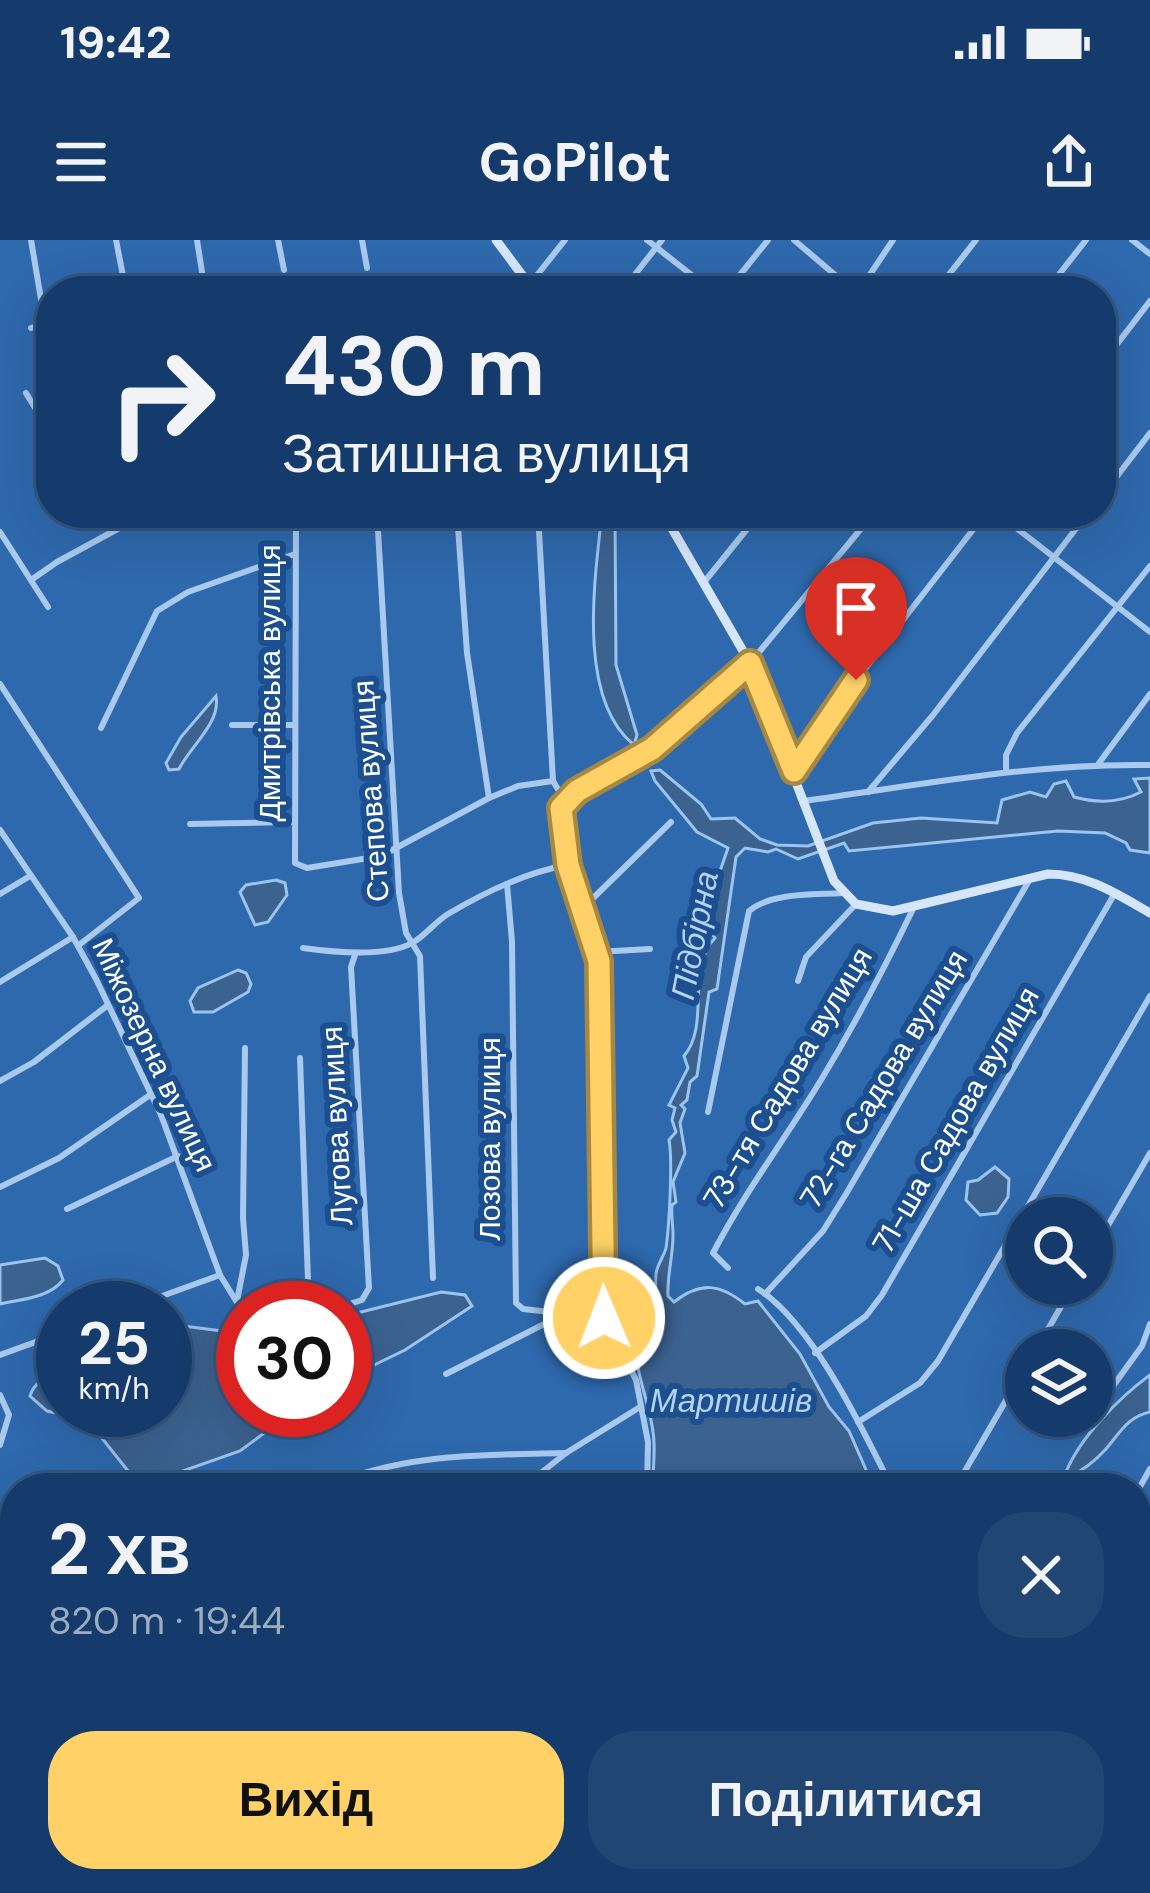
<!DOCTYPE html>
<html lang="uk">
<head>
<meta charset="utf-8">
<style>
	:root { --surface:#143b6b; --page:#214673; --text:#f1f3f6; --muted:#9dadc1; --line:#33557e; --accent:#ffd166 }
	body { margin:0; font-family:"DM Sans",sans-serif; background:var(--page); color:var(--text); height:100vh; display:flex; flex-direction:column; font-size:45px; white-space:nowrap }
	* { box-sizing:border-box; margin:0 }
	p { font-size:39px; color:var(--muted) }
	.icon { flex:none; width:66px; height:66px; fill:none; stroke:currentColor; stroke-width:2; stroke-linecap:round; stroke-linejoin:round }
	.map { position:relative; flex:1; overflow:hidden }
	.panel { position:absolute; left:0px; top:1233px; width:1152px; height:420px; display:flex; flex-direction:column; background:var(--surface); border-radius:48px 48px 0 0; box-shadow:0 12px 48px #0002,0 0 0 3px var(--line) }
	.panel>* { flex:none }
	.top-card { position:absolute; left:36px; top:36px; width:1080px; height:252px; border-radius:48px; box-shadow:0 12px 48px #0002,0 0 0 3px var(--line); background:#143b6b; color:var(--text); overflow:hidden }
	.controls { position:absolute; left:1005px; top:957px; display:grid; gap:24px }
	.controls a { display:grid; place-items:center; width:108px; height:108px; border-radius:50%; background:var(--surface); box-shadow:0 12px 48px #0002,0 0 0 3px var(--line); font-size:60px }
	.speed { position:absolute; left:36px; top:1041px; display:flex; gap:24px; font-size:60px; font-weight:700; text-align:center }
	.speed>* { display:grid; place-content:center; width:156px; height:156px; border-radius:50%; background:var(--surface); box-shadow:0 12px 48px #0002,0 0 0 3px var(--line); line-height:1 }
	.speed small { font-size:30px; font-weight:400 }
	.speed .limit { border:18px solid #d22; background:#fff; color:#111 }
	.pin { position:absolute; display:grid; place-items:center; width:102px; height:102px; color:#fff; margin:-123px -51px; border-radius:50% 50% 50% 0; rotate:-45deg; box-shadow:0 0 12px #0007 }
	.pin .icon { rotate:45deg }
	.me { position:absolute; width:132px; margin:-66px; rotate:359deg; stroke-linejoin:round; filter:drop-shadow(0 0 9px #0008) }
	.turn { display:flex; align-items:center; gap:42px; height:252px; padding:0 48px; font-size:54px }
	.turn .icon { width:156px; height:156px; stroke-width:2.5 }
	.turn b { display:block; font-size:84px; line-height:102px }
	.round { display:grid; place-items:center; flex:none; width:126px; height:126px; border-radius:48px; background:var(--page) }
	.headline { display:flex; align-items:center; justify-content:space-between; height:204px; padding:0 48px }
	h1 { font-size:72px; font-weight:700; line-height:90px }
	.button { display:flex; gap:24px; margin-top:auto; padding:24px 48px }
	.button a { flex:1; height:138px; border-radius:48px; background:var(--accent); color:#111; font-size:48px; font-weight:700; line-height:138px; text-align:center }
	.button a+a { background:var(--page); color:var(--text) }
	.status { display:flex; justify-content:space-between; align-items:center; height:84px; padding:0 60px; background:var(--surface); direction:ltr }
	.status svg { height:33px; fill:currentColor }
	header { display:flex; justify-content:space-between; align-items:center; height:156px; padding:0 48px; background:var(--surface); font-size:54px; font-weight:700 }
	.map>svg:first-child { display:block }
</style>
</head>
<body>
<div class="status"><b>19:42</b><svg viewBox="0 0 49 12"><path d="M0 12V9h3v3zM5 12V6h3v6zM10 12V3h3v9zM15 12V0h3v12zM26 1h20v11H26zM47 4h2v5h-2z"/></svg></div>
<header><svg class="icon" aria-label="menu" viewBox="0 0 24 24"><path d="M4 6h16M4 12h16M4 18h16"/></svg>GoPilot<svg class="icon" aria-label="share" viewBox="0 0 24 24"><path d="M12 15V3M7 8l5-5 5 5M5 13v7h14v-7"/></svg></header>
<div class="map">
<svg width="1150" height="1653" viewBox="0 0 1150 1653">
	<rect width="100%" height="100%" fill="#1b4f8f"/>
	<path fill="#2e69ad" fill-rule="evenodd" d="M 0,0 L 1150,0 L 1150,1653 L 892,1653 L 894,1638 L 1137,1638 L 1137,1248 L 874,1248 L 849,1191 L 829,1167 L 800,1114 L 758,1062 L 745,1064 C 697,1027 674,1062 637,1095 L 636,1119 L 654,1198 L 652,1248 L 15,1248 L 15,1638 L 566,1638 L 564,1653 L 0,1653 ZM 51,51 L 1101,51 L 1101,273 L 51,273 ZM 1026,978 L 1092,978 L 1092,1044 L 1026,1044 ZM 63,1068 L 165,1068 L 165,1170 L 63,1170 ZM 243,1068 L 345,1068 L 345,1170 L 243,1170 ZM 1026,1110 L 1092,1110 L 1092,1176 L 1026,1176 Z"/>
	<g fill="#3c6290" stroke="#9cc4f0" stroke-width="3">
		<polygon points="355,37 448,48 460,51 295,51"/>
		<path d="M 598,273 L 615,273 L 616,425 L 637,495 L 634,505 C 578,460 594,345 601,282 Z"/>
		<path d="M 216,456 C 221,483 191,505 179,529 L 169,530 L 166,523 L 181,497 Z"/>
		<path d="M 660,530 L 701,564 L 711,579 L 735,578 L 760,599 L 777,605 L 808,606 L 873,583 L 921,578 L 997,583 L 1002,560 L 1030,552 L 1046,557 L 1054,544 L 1066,541 L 1074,557 C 1096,563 1120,563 1141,552 L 1134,539 L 1150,538 L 1150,613 L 1130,610 L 1126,603 L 1105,593 L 1058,591 L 849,611 L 844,603 L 798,619 L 776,609 L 768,612 L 745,608 L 736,617 L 717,749 L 709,752 L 697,836 L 690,842 L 687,860 L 681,865 L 685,869 L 680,883 L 685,913 L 673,942 L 676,962 L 672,965 C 671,976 673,985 673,995 C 673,1017 667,1035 668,1056 L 674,1062 C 701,1041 720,1044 745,1064 L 758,1061 L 800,1114 L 829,1167 L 849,1191 L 874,1248 L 652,1248 C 653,1230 656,1210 653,1192 C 650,1164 633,1128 637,1102 C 639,1089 649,1082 653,1069 C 657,1056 655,1047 656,1034 C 657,1025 664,1016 666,1008 C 669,987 673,921 669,900 L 676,892 L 672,880 L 675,868 L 669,865 L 688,828 L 684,816 C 711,784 685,729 715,698 L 706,685 L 714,670 L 705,666 L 701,655 L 694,657 L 696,647 L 718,637 L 728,608 L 697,592 L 655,541 L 651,531 Z"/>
		<polygon points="276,640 285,643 287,655 268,682 255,685 240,652 246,645"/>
		<polygon points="238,730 246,733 251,744 248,752 213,772 194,772 190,761 198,748"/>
		<polygon points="995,927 1009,939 1008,957 997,973 980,975 966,960 968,942 978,940"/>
		<path d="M 45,1018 L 58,1026 L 63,1040 C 49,1058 22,1059 0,1064 L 0,1025 Z"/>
		<polygon points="441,1052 465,1055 472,1066 405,1110 345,1139 345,1076"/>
		<path d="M 183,1086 L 230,1092 L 243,1101 L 243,1170 L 295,1170 L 240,1211 L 174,1234 L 163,1241 L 140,1246 L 97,1192 L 100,1183 L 47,1171 L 30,1156 C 35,1140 48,1137 63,1131 L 63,1170 L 165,1170 L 165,1089 Z"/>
		<path d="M 1150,1135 L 1150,1172 C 1127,1177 1120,1193 1105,1210 C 1085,1232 1055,1248 1025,1248 L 1024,1242 L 1036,1234 L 1044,1241 L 1066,1232 C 1081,1196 1119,1158 1150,1135 Z"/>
		<polygon points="566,1638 894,1638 892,1653 564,1653"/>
	</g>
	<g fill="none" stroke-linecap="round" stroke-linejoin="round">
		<g stroke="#a9c9ee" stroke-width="6">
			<polyline points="116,0 126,51"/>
			<polyline points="197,0 205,51"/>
			<polyline points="278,0 284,30"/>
			<polyline points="362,0 367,28"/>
			<polyline points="647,0 712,51"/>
			<polyline points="794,0 854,51"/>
			<polyline points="1132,0 1150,14"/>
			<polyline points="530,44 565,0"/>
			<polyline points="622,51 662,0"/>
			<polyline points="727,51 768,0"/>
			<polyline points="859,51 893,0"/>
			<polyline points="936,51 976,0"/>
			<polyline points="1046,51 1086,0"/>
			<polyline points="31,88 45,83 31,0"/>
			<polyline points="1101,125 1150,61"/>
			<polyline points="26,153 51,194"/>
			<polyline points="1101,257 1150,193"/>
			<polyline points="296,273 295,623 307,628 381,616 489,558 518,546 553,541"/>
			<polyline points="377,273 399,653 406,693 420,716 433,1038"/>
			<polyline points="457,273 467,413 489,558"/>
			<polyline points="538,273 553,541 565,561 560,576 568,625 599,721 604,1078 636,1140 648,1202 647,1248"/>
			<polyline points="997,273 1150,392"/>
			<polyline points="0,292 48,367"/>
			<polyline points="31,340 57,322 147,273"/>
			<polyline points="705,341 760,273"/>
			<polyline points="0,444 139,658 79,705"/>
			<polyline points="232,485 293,485"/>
			<polyline points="101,488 157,371 188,352 295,314"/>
			<polyline points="1099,523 1150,454"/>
			<polyline points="1006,530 1006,515 1017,493 1150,326"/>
			<polyline points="793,531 830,474 986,273"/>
			<polyline points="868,552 933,475 1088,273"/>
			<polyline points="565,561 652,509 750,423 874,273"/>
			<path d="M 804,561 C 920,545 1033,523 1150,525"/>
			<polyline points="190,584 293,582"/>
			<polyline points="0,590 73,697 96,739 161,875 220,1035 243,1072"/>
			<polyline points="507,644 512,702 516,1063 523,1069 604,1078"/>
			<polyline points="0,654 30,636"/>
			<polyline points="583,668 671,582"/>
			<path d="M 303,708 C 332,712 385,718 412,703 C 425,696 435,682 448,674 C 485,652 526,632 568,625"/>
			<polyline points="596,712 650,709"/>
			<polyline points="798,741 806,717 856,664"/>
			<polyline points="0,742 73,697"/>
			<polyline points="300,818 309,1068"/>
			<polyline points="0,841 34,822 108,765"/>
			<path d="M 708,872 L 749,671 C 772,652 814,655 843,653"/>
			<polyline points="0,947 59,918 150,855"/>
			<polyline points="67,969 178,916"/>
			<polyline points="1092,1013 1150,913"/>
			<path d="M 728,1028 L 713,1013 C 745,952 785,899 821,840 C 855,784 885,727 913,669"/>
			<path d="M 758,1049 C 813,1084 863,1190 892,1248"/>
			<polyline points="765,1054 823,991 846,954 1030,639"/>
			<polyline points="237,1061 246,1015 243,978 245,808"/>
			<polyline points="129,1068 220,1035"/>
			<polyline points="337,1068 362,1060 369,1048 351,727 355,715"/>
			<polyline points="1036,1110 1074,1044"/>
			<polyline points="815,1113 866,1076 882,1055 1115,653"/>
			<polyline points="0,1115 63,1092"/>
			<polyline points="446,1134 562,1075"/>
			<polyline points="1108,1153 1142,1106 1150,1084"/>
			<polyline points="0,1155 9,1175 0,1205"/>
			<polyline points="858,1182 920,1143 938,1121 1150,756"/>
			<polyline points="359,1233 360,1248"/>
			<polyline points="68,1248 71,1240"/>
			<path d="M 323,1248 C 401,1213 482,1215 566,1213"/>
			<polyline points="522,1248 566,1213 640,1167"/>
			<polyline points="951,1248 962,1236 1026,1126"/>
			<polyline points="1137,1252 1150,1229"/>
			<polyline points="0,1341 15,1345"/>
			<polyline points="1137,1424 1150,1403"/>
			<polyline points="0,1510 15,1506"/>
			<polyline points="1137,1540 1143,1551 1137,1564"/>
			<polyline points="1137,1590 1150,1623"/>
			<polyline points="221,1638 258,1653"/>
			<polyline points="394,1638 399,1653"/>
			<polyline points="6,1653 15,1600"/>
			<polyline points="53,1653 55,1638"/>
			<polyline points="549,1653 552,1638"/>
			<polyline points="917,1653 921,1638"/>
			<polyline points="1116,1653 1150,1647"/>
		</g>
		<g stroke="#d6e6fa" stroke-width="9">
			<polyline points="496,0 534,51"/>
			<path d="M 663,273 L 750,423 L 834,641 L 856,664 L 893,671 L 1048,634 C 1087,634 1117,654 1150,673"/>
		</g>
	</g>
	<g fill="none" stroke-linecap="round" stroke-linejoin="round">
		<defs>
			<polyline id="route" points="604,1078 599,721 568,625 561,568 577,551 652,509 750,423 794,531 856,440"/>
		</defs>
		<use href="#route" stroke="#a68842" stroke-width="30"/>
		<use href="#route" stroke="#ffd166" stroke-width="21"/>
	</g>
	<g text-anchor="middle" stroke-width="12" stroke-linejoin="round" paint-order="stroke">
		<g font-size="30" fill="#fff" stroke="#1b4f8f">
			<text transform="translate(270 443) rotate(-90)" y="10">Дмитрівська вулиця</text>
			<text transform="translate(371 551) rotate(-94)" y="10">Степова вулиця</text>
			<text transform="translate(154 815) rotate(65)" y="10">Міжозерна вулиця</text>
			<text transform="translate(788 838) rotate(-59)" y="10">73-тя Садова вулиця</text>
			<text transform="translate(884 839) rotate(-59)" y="10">72-га Садова вулиця</text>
			<text transform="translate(956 880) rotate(-60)" y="10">71-ша Садова вулиця</text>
			<text transform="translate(337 886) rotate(-93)" y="10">Лугова вулиця</text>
			<text transform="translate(490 899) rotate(-90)" y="10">Лозова вулиця</text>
		</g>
		<g font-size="33" font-style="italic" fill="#b5d3f5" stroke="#1b4f8f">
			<text transform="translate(694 695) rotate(-79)" y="12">Підбірна</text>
			<text x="731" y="1172">Мартишів</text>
		</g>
	</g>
</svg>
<div class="controls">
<a><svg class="icon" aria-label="search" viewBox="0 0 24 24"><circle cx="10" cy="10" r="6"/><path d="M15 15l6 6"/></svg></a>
<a><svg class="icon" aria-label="layers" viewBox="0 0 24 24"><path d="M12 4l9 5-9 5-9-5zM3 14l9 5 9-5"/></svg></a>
</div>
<div class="speed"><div>25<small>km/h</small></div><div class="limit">30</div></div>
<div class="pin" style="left:856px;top:440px;background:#d93025"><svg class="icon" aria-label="arrive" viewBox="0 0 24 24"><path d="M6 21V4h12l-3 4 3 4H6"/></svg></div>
<svg class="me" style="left:604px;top:1078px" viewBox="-20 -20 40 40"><circle r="17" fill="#ffd166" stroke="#fff" stroke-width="3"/><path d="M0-11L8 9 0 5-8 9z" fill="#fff"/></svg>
<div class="top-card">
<div class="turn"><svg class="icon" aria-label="right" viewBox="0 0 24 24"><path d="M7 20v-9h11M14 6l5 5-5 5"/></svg><div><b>430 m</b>Затишна вулиця</div></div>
</div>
<section class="panel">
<div class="headline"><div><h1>2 хв</h1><p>820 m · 19:44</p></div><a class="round"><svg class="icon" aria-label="close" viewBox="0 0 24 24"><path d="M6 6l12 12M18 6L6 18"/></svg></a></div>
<div class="button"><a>Вихід</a><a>Поділитися</a></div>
</section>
</div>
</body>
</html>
